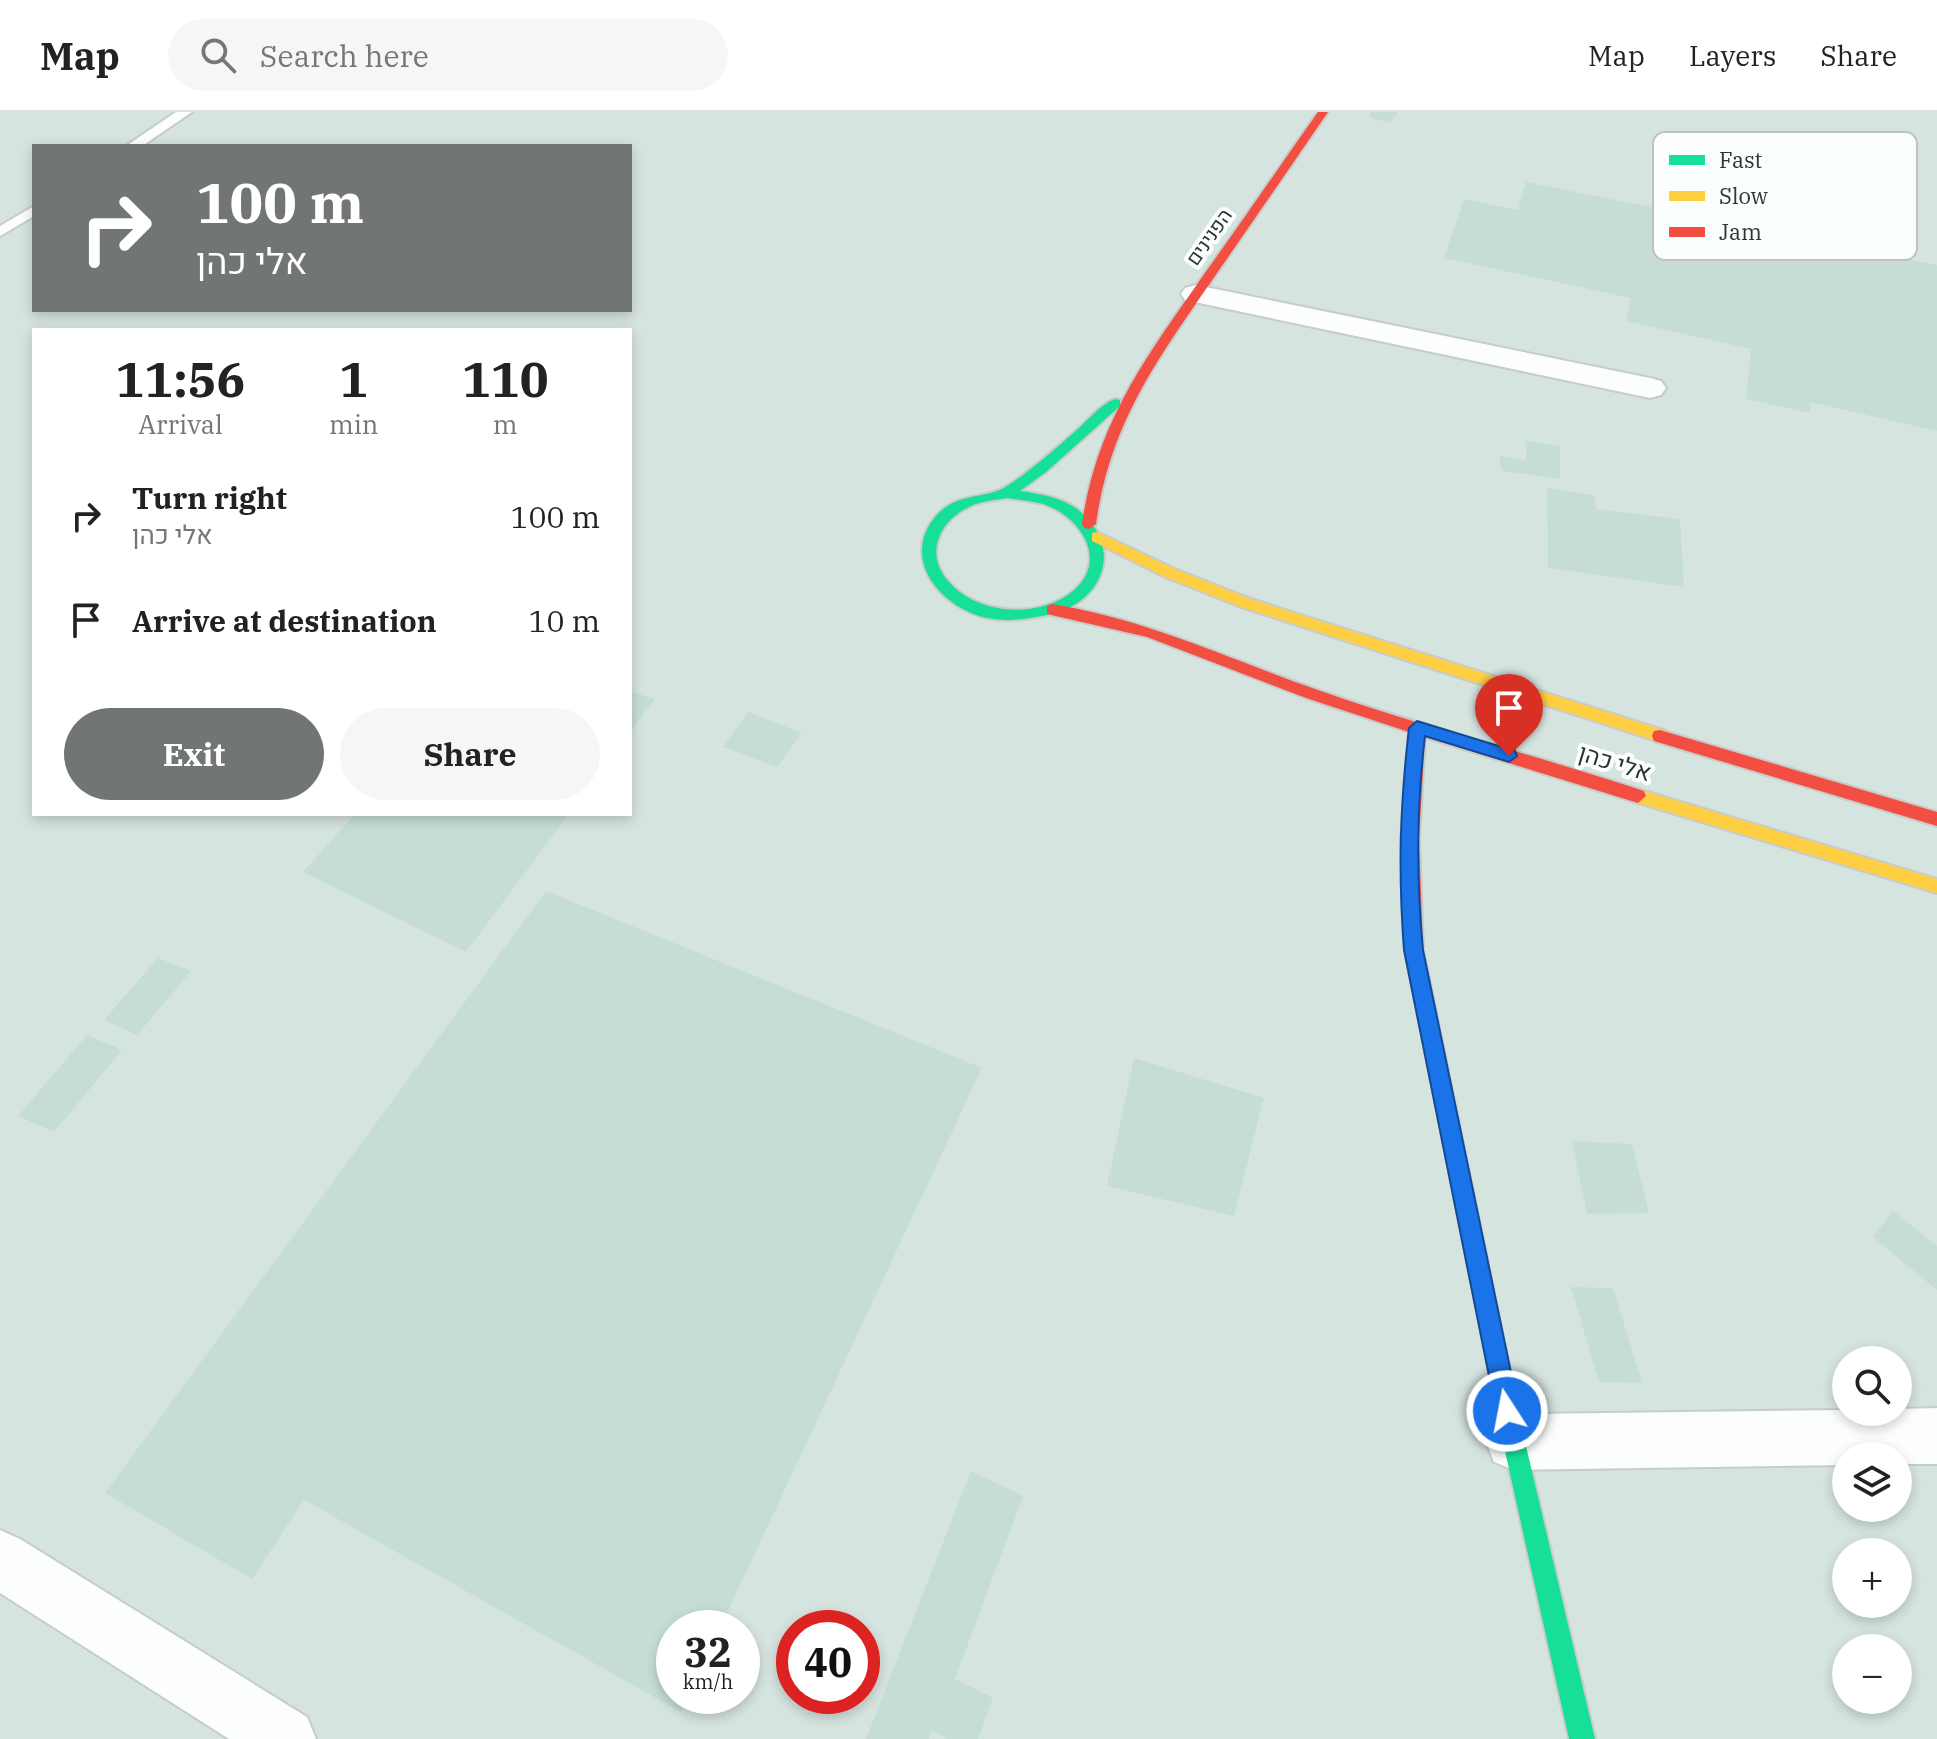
<!DOCTYPE html>
<html lang="en">
<head>
<meta charset="utf-8">
<style>
	:root { --surface:#fff; --page:#f6f6f6; --text:#222; --muted:#767676; --line:#e0e0e0; --accent:#717675 }
	body { margin:0; font-family:"IBM Plex Serif",Heebo,serif; background:var(--page); color:var(--text); height:100vh; display:flex; flex-direction:column; font-size:30px; white-space:nowrap }
	* { box-sizing:border-box; margin:0 }
	p { font-size:26px; color:var(--muted) }
	.icon { flex:none; width:44px; height:44px; fill:none; stroke:currentColor; stroke-width:2; stroke-linecap:round; stroke-linejoin:round }
	.map { position:relative; flex:1; overflow:hidden }
	.drawer { position:absolute; left:32px; top:216px; width:600px; height:488px; display:flex; flex-direction:column; background:var(--surface); border-radius:0px; box-shadow:0 4px 12px #0003 }
	.drawer>* { flex:none }
	.guide { position:absolute; left:32px; top:32px; width:600px; height:168px; border-radius:0px; box-shadow:0 4px 12px #0003; background:#717675; color:#fff; overflow:hidden }
	.tools { position:absolute; left:1832px; top:1234px; display:grid; gap:16px }
	.tools a { display:grid; place-items:center; width:80px; height:80px; border-radius:50%; background:var(--surface); box-shadow:0 4px 12px #0003; font-size:40px }
	.speed { position:absolute; left:656px; top:1498px; display:flex; gap:16px; font-size:40px; font-weight:700; text-align:center }
	.speed>* { display:grid; place-content:center; width:104px; height:104px; border-radius:50%; background:var(--surface); box-shadow:0 4px 12px #0003; line-height:1 }
	.speed small { font-size:20px; font-weight:400 }
	.speed .limit { border:12px solid #d22; background:#fff; color:#111 }
	.pin { position:absolute; display:grid; place-items:center; width:68px; height:68px; color:#fff; margin:-82px -34px; border-radius:50% 50% 50% 0; rotate:-45deg; box-shadow:0 0 8px #0007 }
	.pin .icon { rotate:45deg }
	.me { position:absolute; width:88px; margin:-44px; rotate:349deg; stroke-linejoin:round; filter:drop-shadow(0 0 6px #0008) }
	.turn { display:flex; align-items:center; gap:28px; height:168px; padding:0 32px; font-size:36px }
	.turn .icon { width:104px; height:104px; stroke-width:2.5 }
	.turn b { display:block; font-size:56px; line-height:68px }
	.eta { display:flex; justify-content:space-evenly; align-items:center; height:136px; text-align:center }
	.eta b { font-size:48px; font-weight:700; line-height:56px }
	.primary-button { display:flex; gap:16px; margin-top:auto; padding:16px 32px }
	.primary-button a { flex:1; height:92px; border-radius:48px; background:var(--accent); color:#fff; font-size:32px; font-weight:700; line-height:92px; text-align:center }
	.primary-button a+a { background:var(--page); color:var(--text) }
	ul { padding:0; list-style:none }
	li { display:flex; align-items:center; gap:24px; height:104px; padding:0 32px }
	li div { flex:1 }
	li b { display:block; font-size:30px }
	li em { font-style:normal }
	header { display:flex; align-items:center; gap:48px; box-sizing:border-box; height:112px; padding:0 40px; background:var(--surface); border-bottom:2px solid var(--line) }
	header strong { font-size:38px }
	nav { display:flex; gap:44px; margin-inline-start:auto; font-size:28px }
	.search { width:560px; height:72px; background:var(--page); display:flex; align-items:center; gap:20px; box-sizing:border-box; padding:0 28px; border-radius:44px; color:var(--muted); font-size:30px }
	.map>svg:first-child { display:block }
</style>
</head>
<body>
<header>
<strong>Map</strong>
<div class="search"><svg class="icon" aria-label="search" viewBox="0 0 24 24"><circle cx="10" cy="10" r="6"/><path d="M15 15l6 6"/></svg>Search here</div>
<nav><a>Map</a><a>Layers</a><a>Share</a></nav>
</header>
<div class="map">
<svg width="1937" height="1627" viewBox="0 0 1937 1627">
	<rect width="100%" height="100%" fill="#ebf1ef"/>
	<path fill="#d6e4e0" fill-rule="evenodd" d="M 0,0 L 1937,0 L 1937,1627 L 0,1627 ZM 34,34 L 630,34 L 630,198 L 34,198 ZM 34,218 L 630,218 L 630,702 L 34,702 ZM 1846,1248 L 1898,1248 L 1898,1300 L 1846,1300 ZM 1846,1344 L 1898,1344 L 1898,1396 L 1846,1396 ZM 1846,1440 L 1898,1440 L 1898,1492 L 1846,1492 ZM 674,1516 L 742,1516 L 742,1584 L 674,1584 ZM 794,1516 L 862,1516 L 862,1584 L 794,1584 ZM 1846,1536 L 1898,1536 L 1898,1588 L 1846,1588 Z"/>
	<g fill="#c6ddd7">
		<polygon points="1371,0 1398,0 1390,11 1368,5"/>
		<polygon points="1526,70 1937,153 1937,319 1810,290 1810,301 1746,287 1751,237 1626,209 1631,186 1444,146 1464,87 1518,98"/>
		<polygon points="1526,329 1560,334 1560,367 1502,359 1499,344 1526,348"/>
		<polygon points="1547,376 1594,383 1596,397 1680,407 1684,475 1548,456"/>
		<polygon points="630,579 655,587 630,620"/>
		<polygon points="748,600 802,621 777,655 723,635"/>
		<polygon points="355,702 569,702 466,840 303,760"/>
		<polygon points="546,779 982,956 720,1516 674,1516 674,1584 689,1584 681,1600 304,1388 252,1467 105,1381"/>
		<polygon points="158,846 191,859 137,923 104,908"/>
		<polygon points="87,923 122,938 54,1020 18,1004"/>
		<polygon points="1134,946 1264,986 1234,1104 1107,1074"/>
		<polygon points="1572,1029 1632,1032 1649,1101 1587,1102"/>
		<polygon points="1893,1099 1937,1134 1937,1178 1873,1125"/>
		<polygon points="1571,1175 1613,1176 1642,1271 1599,1270"/>
		<polygon points="971,1359 1023,1384 955,1567 993,1586 978,1627 947,1627 932,1619 929,1627 866,1627"/>
	</g>
	<g fill="none" stroke-linecap="round" stroke-linejoin="round">
		<defs>
			<g id="lane">
				<polygon points="176,0 192,0 142,34 126,34"/>
				<polygon points="34,94 34,104 0,124 0,114"/>
			</g>
			<g id="street">
				<polygon points="1196,173 1650,266 1661,269 1666,276 1661,283 1650,286 1185,188 1181,182 1185,176"/>
				<polygon points="1937,1296 1937,1352 1898,1352 1898,1344 1846,1344 1846,1353 1514,1358 1494,1350 1486,1330 1494,1310 1514,1302 1846,1298 1898,1300 1898,1297"/>
				<polygon points="0,1418 20,1427 307,1605 316,1627 229,1627 0,1481"/>
			</g>
			<g id="fast">
				<path d="M 1115,287 L 1120,288 L 1120,294 L 1046,360 L 1020,379 C 1041,382 1066,386 1082,401 C 1125,440 1100,493 1047,503 C 1027,507 1008,510 987,506 C 945,497 902,452 932,409 C 954,378 984,389 1007,374 C 1033,357 1055,337 1078,317 C 1089,307 1101,292 1115,287 ZM 1007,386 C 1019,388 1032,389 1043,392 C 1080,404 1110,448 1073,479 C 1039,507 979,503 950,471 C 923,443 939,408 971,394 C 982,389 995,388 1007,386 Z"/>
				<polygon points="1464,1075 1471,1078 1474,1085 1525,1330 1595,1627 1569,1627 1503,1330 1454,1085 1457,1078"/>
			</g>
			<g id="slow">
				<polygon points="1097,420 1175,457 1251,487 1666,619 1668,624 1660,630 1241,495 1165,465 1092,429 1092,421"/>
				<polygon points="1638,677 1937,767 1937,781 1632,689 1630,684"/>
			</g>
			<g id="jam">
				<path d="M 1318,0 L 1328,0 C 1291,54 1254,108 1217,161 C 1160,244 1110,309 1096,412 L 1089,417 L 1084,416 L 1082,412 C 1097,309 1147,244 1205,161 C 1243,108 1280,54 1318,0 Z"/>
				<path d="M 1052,492 C 1146,507 1229,547 1318,578 C 1426,616 1536,643 1644,679 L 1646,684 L 1638,691 L 1425,625 L 1419,727 L 1423,838 L 1474,1085 L 1471,1092 L 1464,1095 L 1457,1092 L 1454,1085 L 1405,838 L 1401,727 L 1409,620 L 1306,586 L 1147,525 L 1047,502 L 1047,494 Z"/>
				<polygon points="1660,618 1937,700 1937,714 1654,629 1652,624 1654,619"/>
			</g>
		</defs>
		<use href="#lane" stroke="#c7ccca" stroke-width="4"/>
		<use href="#street" stroke="#c7ccca" stroke-width="4"/>
		<use href="#fast" stroke="#c7ccca" stroke-width="4"/>
		<use href="#slow" stroke="#c7ccca" stroke-width="4"/>
		<use href="#jam" stroke="#c7ccca" stroke-width="4"/>
		<use href="#lane" fill="#fcfdfd" fill-rule="evenodd"/>
		<use href="#street" fill="#fcfdfd" fill-rule="evenodd"/>
		<use href="#fast" fill="#16e098" fill-rule="evenodd"/>
		<use href="#slow" fill="#ffcf43" fill-rule="evenodd"/>
		<use href="#jam" fill="#f24e42" fill-rule="evenodd"/>
	</g>
	<path fill="#1a73e8" stroke="#114b97" stroke-width="2" d="M 1417,609 L 1515,639 L 1517,644 L 1509,650 L 1425,624 C 1416,698 1416,764 1423,838 L 1519,1299 L 1515,1307 L 1507,1311 L 1499,1307 L 1496,1299 L 1404,838 C 1398,759 1400,694 1409,616 Z"/>
	<g text-anchor="middle" stroke-width="8" stroke-linejoin="round" paint-order="stroke">
		<g font-size="20" fill="#303433" stroke="#fafffe">
			<text transform="translate(1209 125) rotate(-55)" y="7">הפנינים</text>
		</g>
		<g font-size="24" fill="#303433" stroke="#fafffe">
			<text transform="translate(1615 651) rotate(17)" y="8">אלי כהן</text>
		</g>
	</g>
	<rect x="1653" y="20" width="264" height="128" rx="12" fill="#fafffe" stroke="#bdc2c1" stroke-width="2"/>
	<rect x="1669" y="43" width="36" height="10" fill="#16e098"/>
	<rect x="1669" y="79" width="36" height="10" fill="#ffcf43"/>
	<rect x="1669" y="115" width="36" height="10" fill="#f24e42"/>
	<g font-size="22" fill="#303433">
		<text x="1719" y="56">Fast</text>
		<text x="1719" y="92">Slow</text>
		<text x="1719" y="128">Jam</text>
	</g>
</svg>
<div class="tools">
<a><svg class="icon" aria-label="search" viewBox="0 0 24 24"><circle cx="10" cy="10" r="6"/><path d="M15 15l6 6"/></svg></a>
<a><svg class="icon" aria-label="layers" viewBox="0 0 24 24"><path d="M12 4l9 5-9 5-9-5zM3 14l9 5 9-5"/></svg></a>
<a>+</a>
<a>−</a>
</div>
<div class="speed"><div>32<small>km/h</small></div><div class="limit">40</div></div>
<div class="pin" style="left:1509px;top:644px;background:#d93025"><svg class="icon" aria-label="arrive" viewBox="0 0 24 24"><path d="M6 21V4h12l-3 4 3 4H6"/></svg></div>
<svg class="me" style="left:1507px;top:1299px" viewBox="-20 -20 40 40"><circle r="17" fill="#1a73e8" stroke="#fff" stroke-width="3"/><path d="M0-11L8 9 0 5-8 9z" fill="#fff"/></svg>
<div class="guide">
<div class="turn"><svg class="icon" aria-label="right" viewBox="0 0 24 24"><path d="M7 20v-9h11M14 6l5 5-5 5"/></svg><div><b>100 m</b>אלי כהן</div></div>
</div>
<section class="drawer">
<div class="eta">
<div><b>11:56</b><p>Arrival</p></div>
<div><b>1</b><p>min</p></div>
<div><b>110</b><p>m</p></div>
</div>
<ul>
<li><svg class="icon" aria-label="right" viewBox="0 0 24 24"><path d="M7 20v-9h11M14 6l5 5-5 5"/></svg><div><b>Turn right</b><p>אלי כהן</p></div><em>100 m</em></li>
<li><svg class="icon" aria-label="arrive" viewBox="0 0 24 24"><path d="M6 21V4h12l-3 4 3 4H6"/></svg><div><b>Arrive at destination</b></div><em>10 m</em></li>
</ul>
<div class="primary-button"><a>Exit</a><a>Share</a></div>
</section>
</div>
</body>
</html>
